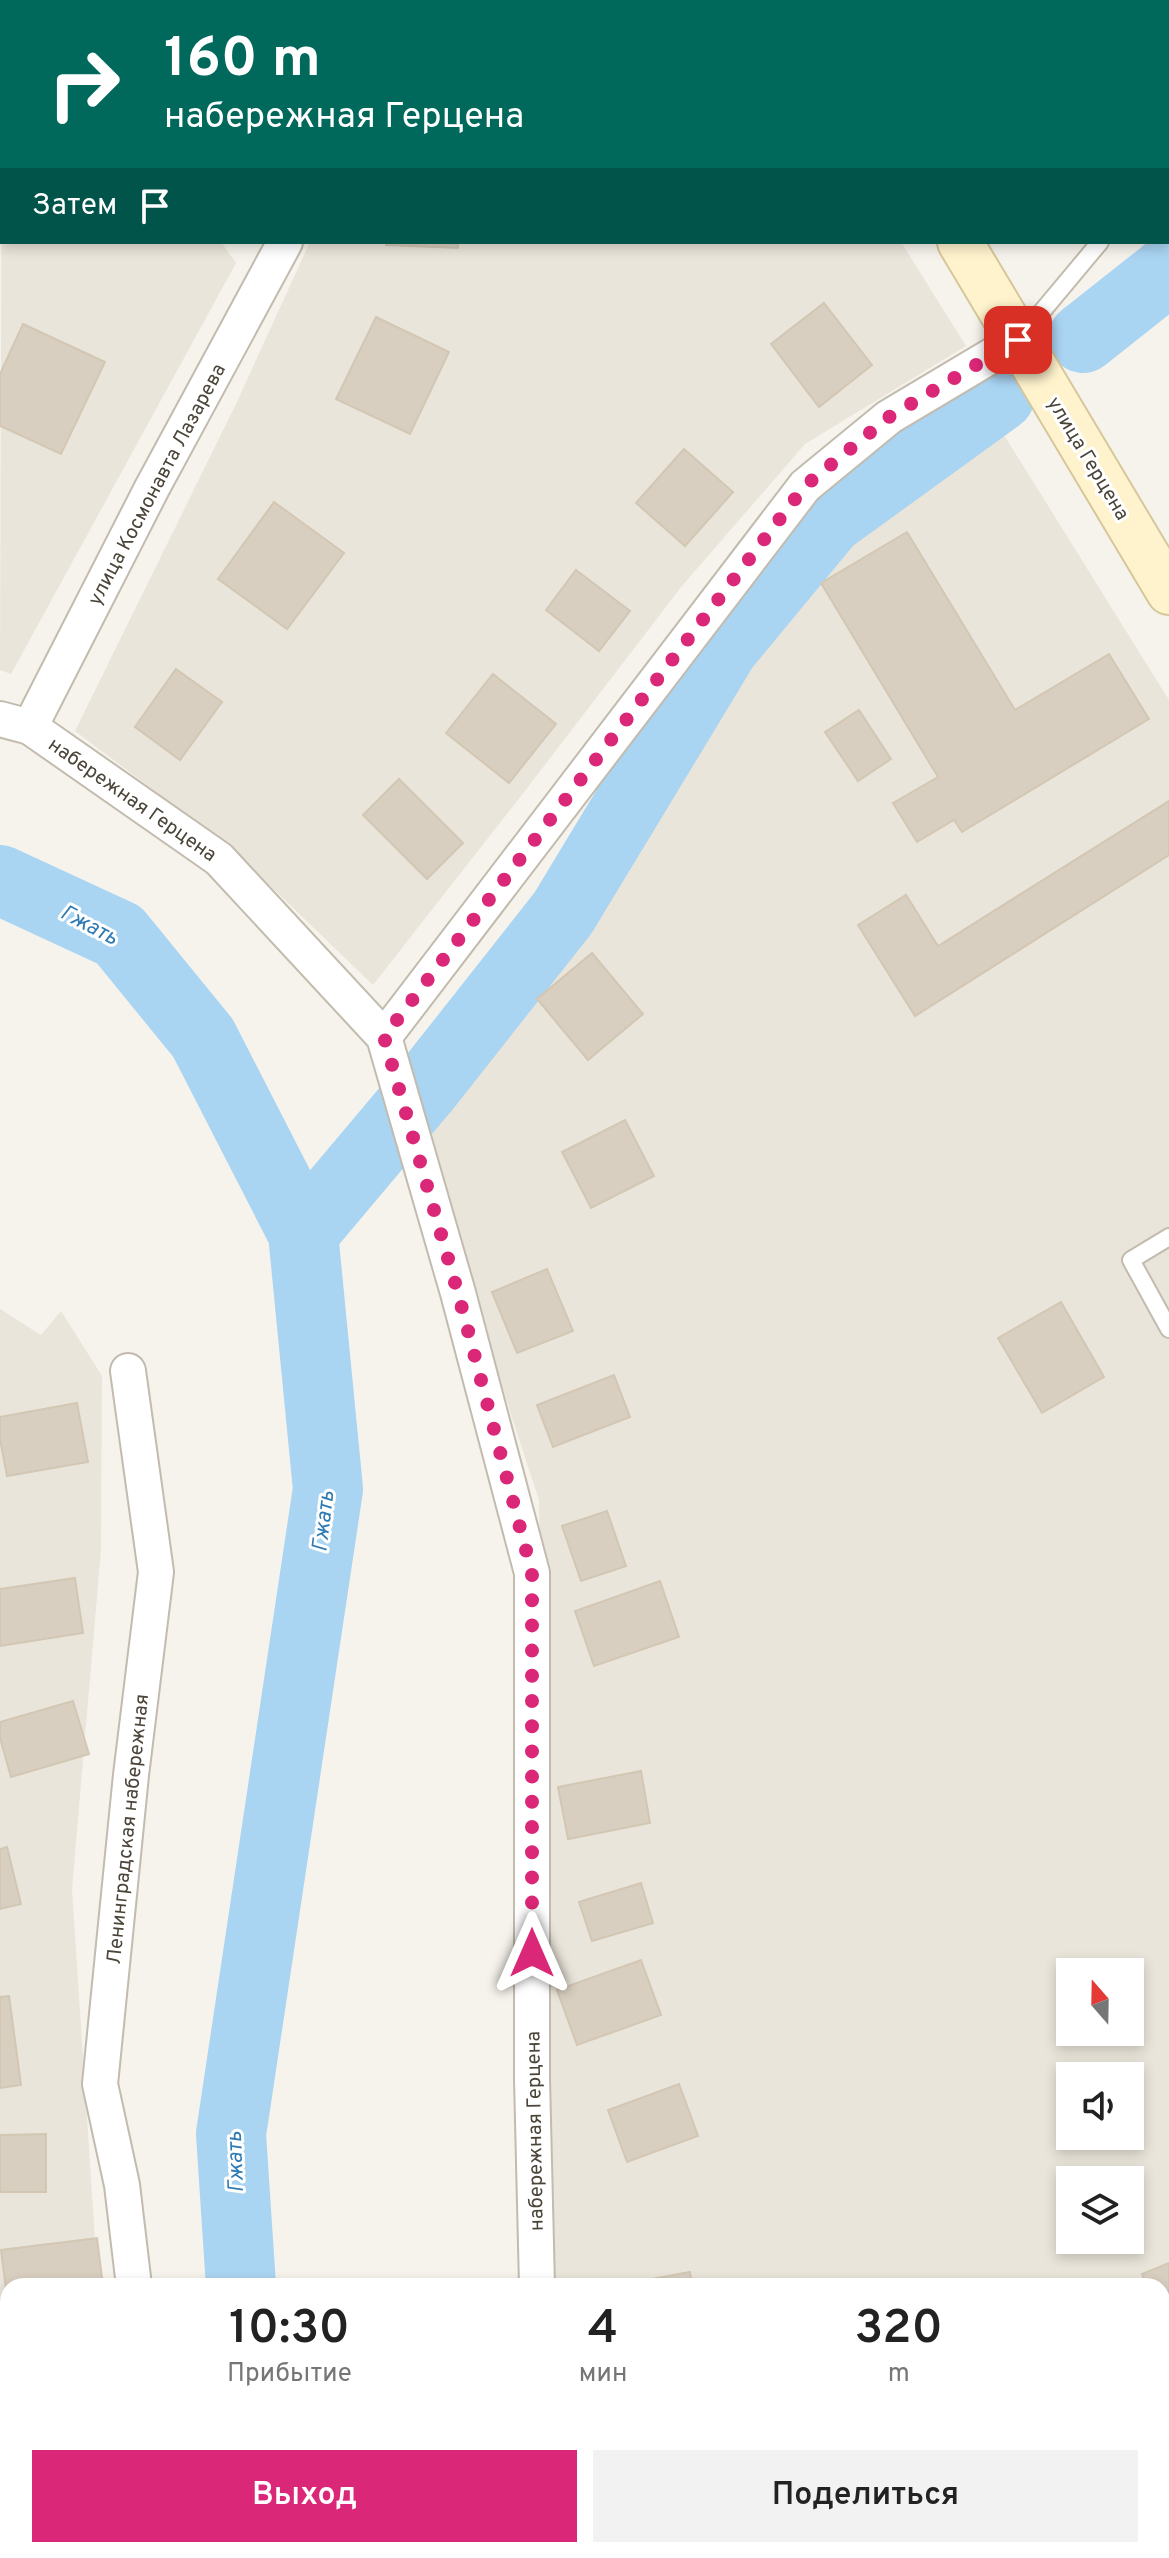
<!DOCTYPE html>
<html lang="ru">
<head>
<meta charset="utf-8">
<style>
	:root { --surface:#fff; --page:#f2f2f2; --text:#222; --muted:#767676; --accent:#db2777 }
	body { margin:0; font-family:Overpass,sans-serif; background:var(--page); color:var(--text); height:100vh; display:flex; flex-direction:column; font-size:30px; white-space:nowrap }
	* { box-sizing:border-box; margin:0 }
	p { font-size:26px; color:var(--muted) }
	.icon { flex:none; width:44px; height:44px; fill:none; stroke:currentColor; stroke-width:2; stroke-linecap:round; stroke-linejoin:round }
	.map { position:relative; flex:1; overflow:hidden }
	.sheet { position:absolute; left:0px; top:2278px; width:1170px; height:280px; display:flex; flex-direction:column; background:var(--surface); border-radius:24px 24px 0 0; box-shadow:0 4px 12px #0003 }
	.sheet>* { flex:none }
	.banner { position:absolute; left:0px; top:0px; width:1170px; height:244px; box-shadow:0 4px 12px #0003; background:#00695c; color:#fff; overflow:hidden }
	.needle { width:52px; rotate:340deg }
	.tools { position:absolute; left:1056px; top:1958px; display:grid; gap:16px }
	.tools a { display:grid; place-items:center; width:88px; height:88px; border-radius:0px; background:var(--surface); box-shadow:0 4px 12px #0003; font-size:40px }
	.pin { position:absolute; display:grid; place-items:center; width:68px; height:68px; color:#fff; margin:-34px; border-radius:16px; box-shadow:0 4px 12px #0006 }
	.me { position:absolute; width:88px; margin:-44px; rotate:0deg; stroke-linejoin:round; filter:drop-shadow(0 0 6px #0008) }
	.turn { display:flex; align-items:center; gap:28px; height:168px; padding:0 32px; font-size:36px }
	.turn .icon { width:104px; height:104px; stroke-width:2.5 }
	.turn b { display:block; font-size:56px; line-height:68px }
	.then { display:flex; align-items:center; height:76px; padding:0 32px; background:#0003; gap:16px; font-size:30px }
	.eta { display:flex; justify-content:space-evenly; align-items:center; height:136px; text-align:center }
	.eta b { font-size:48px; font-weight:600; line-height:56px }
	.button { display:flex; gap:16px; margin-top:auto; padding:16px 32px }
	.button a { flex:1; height:92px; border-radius:0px; background:var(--accent); color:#fff; font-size:32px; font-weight:600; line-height:92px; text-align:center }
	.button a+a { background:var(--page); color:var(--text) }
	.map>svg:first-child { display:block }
</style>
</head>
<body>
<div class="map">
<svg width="1169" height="2558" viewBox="0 0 1169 2558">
	<rect width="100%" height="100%" fill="#f6f3ec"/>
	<g fill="#eae5da" fill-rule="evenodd">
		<polygon points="242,0 749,0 750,2 243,2"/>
		<polygon points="862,0 1169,0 1169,153 1168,2"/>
		<polygon points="2,58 2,242 221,242 236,263 11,674 0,670"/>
		<polygon points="310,242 901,242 966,346 805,444 682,586 521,796 373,985 233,850 75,731 236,404"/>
		<path d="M 981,398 L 1169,700 L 1169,2558 L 612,2558 L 609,2550 L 1162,2550 L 1162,2286 L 547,2286 L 547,2048 L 539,1500 L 455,1243 L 410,1061 L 803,529 ZM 1070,1972 L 1130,1972 L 1130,2032 L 1070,2032 ZM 1070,2076 L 1130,2076 L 1130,2136 L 1070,2136 ZM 1070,2180 L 1130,2180 L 1130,2240 L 1070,2240 Z"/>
		<polygon points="0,1309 41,1335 61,1311 102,1376 101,1550 72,1889 98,2286 8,2286 8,2550 116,2550 116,2558 0,2558"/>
	</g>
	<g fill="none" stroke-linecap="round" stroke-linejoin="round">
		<g stroke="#a9d4f2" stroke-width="70">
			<polyline points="1083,338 1169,270"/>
			<polyline points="0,880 119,935 203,1038 303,1233 328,1489 231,2134 241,2286"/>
			<polyline points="303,1233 425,1088 563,913 724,647 829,520 1000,396"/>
			<polyline points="266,2550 271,2558"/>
		</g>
	</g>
	<g fill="#d8cfc1" stroke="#d3c7b4" stroke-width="2">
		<polygon points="315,0 408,0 409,2 317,2"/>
		<polygon points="386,242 458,242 458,248 386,245"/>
		<polygon points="824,303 872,365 819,407 771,344"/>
		<polygon points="376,317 449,352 410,434 336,399"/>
		<polygon points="23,324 105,362 61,454 0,426 0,374"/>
		<polygon points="684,449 733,492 685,546 636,503"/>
		<polygon points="274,502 344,553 287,629 218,579"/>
		<polygon points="907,532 1015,710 1109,654 1149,719 962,832 954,820 917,842 893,803 938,777 821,583"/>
		<polygon points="576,570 630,611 599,651 546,610"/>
		<polygon points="176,669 222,702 180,760 135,727"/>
		<polygon points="493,674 556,724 509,783 446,733"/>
		<polygon points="859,710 891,759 858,781 825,732"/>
		<polygon points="399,779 463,843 427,879 363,815"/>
		<polygon points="1169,801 1169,855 915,1016 858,925 906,895 938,946"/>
		<polygon points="592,953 643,1014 588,1060 537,999"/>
		<polygon points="625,1120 654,1176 591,1208 562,1152"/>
		<polygon points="547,1269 573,1331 517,1353 492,1292"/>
		<polygon points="1061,1302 1104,1377 1042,1413 998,1338"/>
		<polygon points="614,1375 630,1417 553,1447 537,1405"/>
		<polygon points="77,1403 88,1462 7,1476 0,1439 0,1417"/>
		<polygon points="607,1511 626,1566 581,1581 562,1526"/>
		<polygon points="75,1578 83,1633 0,1646 0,1589"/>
		<polygon points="660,1581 679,1637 594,1666 575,1611"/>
		<polygon points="73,1701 89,1754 11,1777 0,1738 0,1722"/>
		<polygon points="641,1771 650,1823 568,1839 558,1787"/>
		<polygon points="7,1847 21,1904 0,1909 0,1849"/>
		<polygon points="641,1883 653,1923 592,1941 579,1902"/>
		<polygon points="641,1960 661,2015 577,2045 557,1990"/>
		<polygon points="9,1996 21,2085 0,2088 0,1997"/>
		<polygon points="679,2084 698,2136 627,2162 608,2110"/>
		<polygon points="46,2134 46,2192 0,2192 0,2135"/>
		<polygon points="97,2238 103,2286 8,2286 8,2305 1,2250"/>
		<polygon points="1169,2263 1169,2343 1162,2325 1162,2286 1146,2286 1142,2274"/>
		<polygon points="690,2272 692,2286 614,2286"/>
	</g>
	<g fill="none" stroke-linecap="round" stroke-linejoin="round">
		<defs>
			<g id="lane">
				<polyline points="1168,160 1169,159"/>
				<polyline points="1019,339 1100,242"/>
				<polyline points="1169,1237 1131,1260 1169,1329"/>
			</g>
			<g id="street">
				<polyline points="203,0 204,2"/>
				<polyline points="0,719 30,727 219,859 384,1037 458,1293 532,1573 532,2079 537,2286"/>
				<polyline points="30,727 152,488 285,242"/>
				<polyline points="384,1037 805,486 889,417 1018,340"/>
				<polyline points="128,1371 156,1572 131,1775 100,2084 122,2185 134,2286"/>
				<polyline points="168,2550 169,2558"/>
				<polyline points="593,2550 596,2558"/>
			</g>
			<g id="secondary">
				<polyline points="817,0 818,2"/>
				<polyline points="960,242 1169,592"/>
			</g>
		</defs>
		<use href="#lane" stroke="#c2bbae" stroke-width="20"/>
		<use href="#street" stroke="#c2bbae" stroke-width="38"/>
		<use href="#secondary" stroke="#d6c79b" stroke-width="48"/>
		<use href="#lane" stroke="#fff" stroke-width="16"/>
		<use href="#street" stroke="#fff" stroke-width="34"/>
		<use href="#secondary" stroke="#fff3cd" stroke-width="44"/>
	</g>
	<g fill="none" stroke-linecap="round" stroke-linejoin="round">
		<polyline stroke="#db2777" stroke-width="14" stroke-dasharray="0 25.2" points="532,1953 532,1573 458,1293 384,1037 805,486 889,417 1018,340"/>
	</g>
	<g text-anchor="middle" stroke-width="6" stroke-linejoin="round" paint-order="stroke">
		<g font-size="20" fill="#4b4439" stroke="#fff">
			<text transform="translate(1089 458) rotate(59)" y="7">улица Герцена</text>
			<text transform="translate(156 484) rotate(-62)" y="7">улица Космонавта Лазарева</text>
			<text transform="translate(133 799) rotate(35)" y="7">набережная Герцена</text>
			<text transform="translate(127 1829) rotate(-84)" y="7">Ленинградская набережная</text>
			<text transform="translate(534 2131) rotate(-91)" y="7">набережная Герцена</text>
		</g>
		<g font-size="22" font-style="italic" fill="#2e7ab2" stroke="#fff">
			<text transform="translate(90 924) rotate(28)" y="8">Гжать</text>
			<text transform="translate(322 1521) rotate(-83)" y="8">Гжать</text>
			<text transform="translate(234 2162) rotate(-92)" y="8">Гжать</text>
		</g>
	</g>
</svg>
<div class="tools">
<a><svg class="needle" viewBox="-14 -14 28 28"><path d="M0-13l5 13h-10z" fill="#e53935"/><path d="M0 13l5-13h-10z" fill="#767676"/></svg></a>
<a><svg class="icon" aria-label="sound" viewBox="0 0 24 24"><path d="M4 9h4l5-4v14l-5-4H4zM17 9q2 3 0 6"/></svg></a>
<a><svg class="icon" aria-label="layers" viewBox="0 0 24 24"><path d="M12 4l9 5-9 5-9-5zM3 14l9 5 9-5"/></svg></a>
</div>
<div class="pin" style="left:1018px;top:340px;background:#d93025"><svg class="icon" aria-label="arrive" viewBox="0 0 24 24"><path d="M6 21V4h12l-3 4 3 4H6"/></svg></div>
<svg class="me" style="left:532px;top:1953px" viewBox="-20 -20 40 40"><path d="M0-17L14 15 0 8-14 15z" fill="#db2777" stroke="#fff" stroke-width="4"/></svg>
<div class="banner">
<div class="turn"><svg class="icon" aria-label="right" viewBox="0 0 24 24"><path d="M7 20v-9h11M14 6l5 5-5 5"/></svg><div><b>160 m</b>набережная Герцена</div></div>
<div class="then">Затем<svg class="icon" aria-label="arrive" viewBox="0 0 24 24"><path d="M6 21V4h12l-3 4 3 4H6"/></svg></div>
</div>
<section class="sheet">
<div class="eta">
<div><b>10:30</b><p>Прибытие</p></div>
<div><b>4</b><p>мин</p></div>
<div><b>320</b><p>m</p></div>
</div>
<div class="button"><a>Выход</a><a>Поделиться</a></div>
</section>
</div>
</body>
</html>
